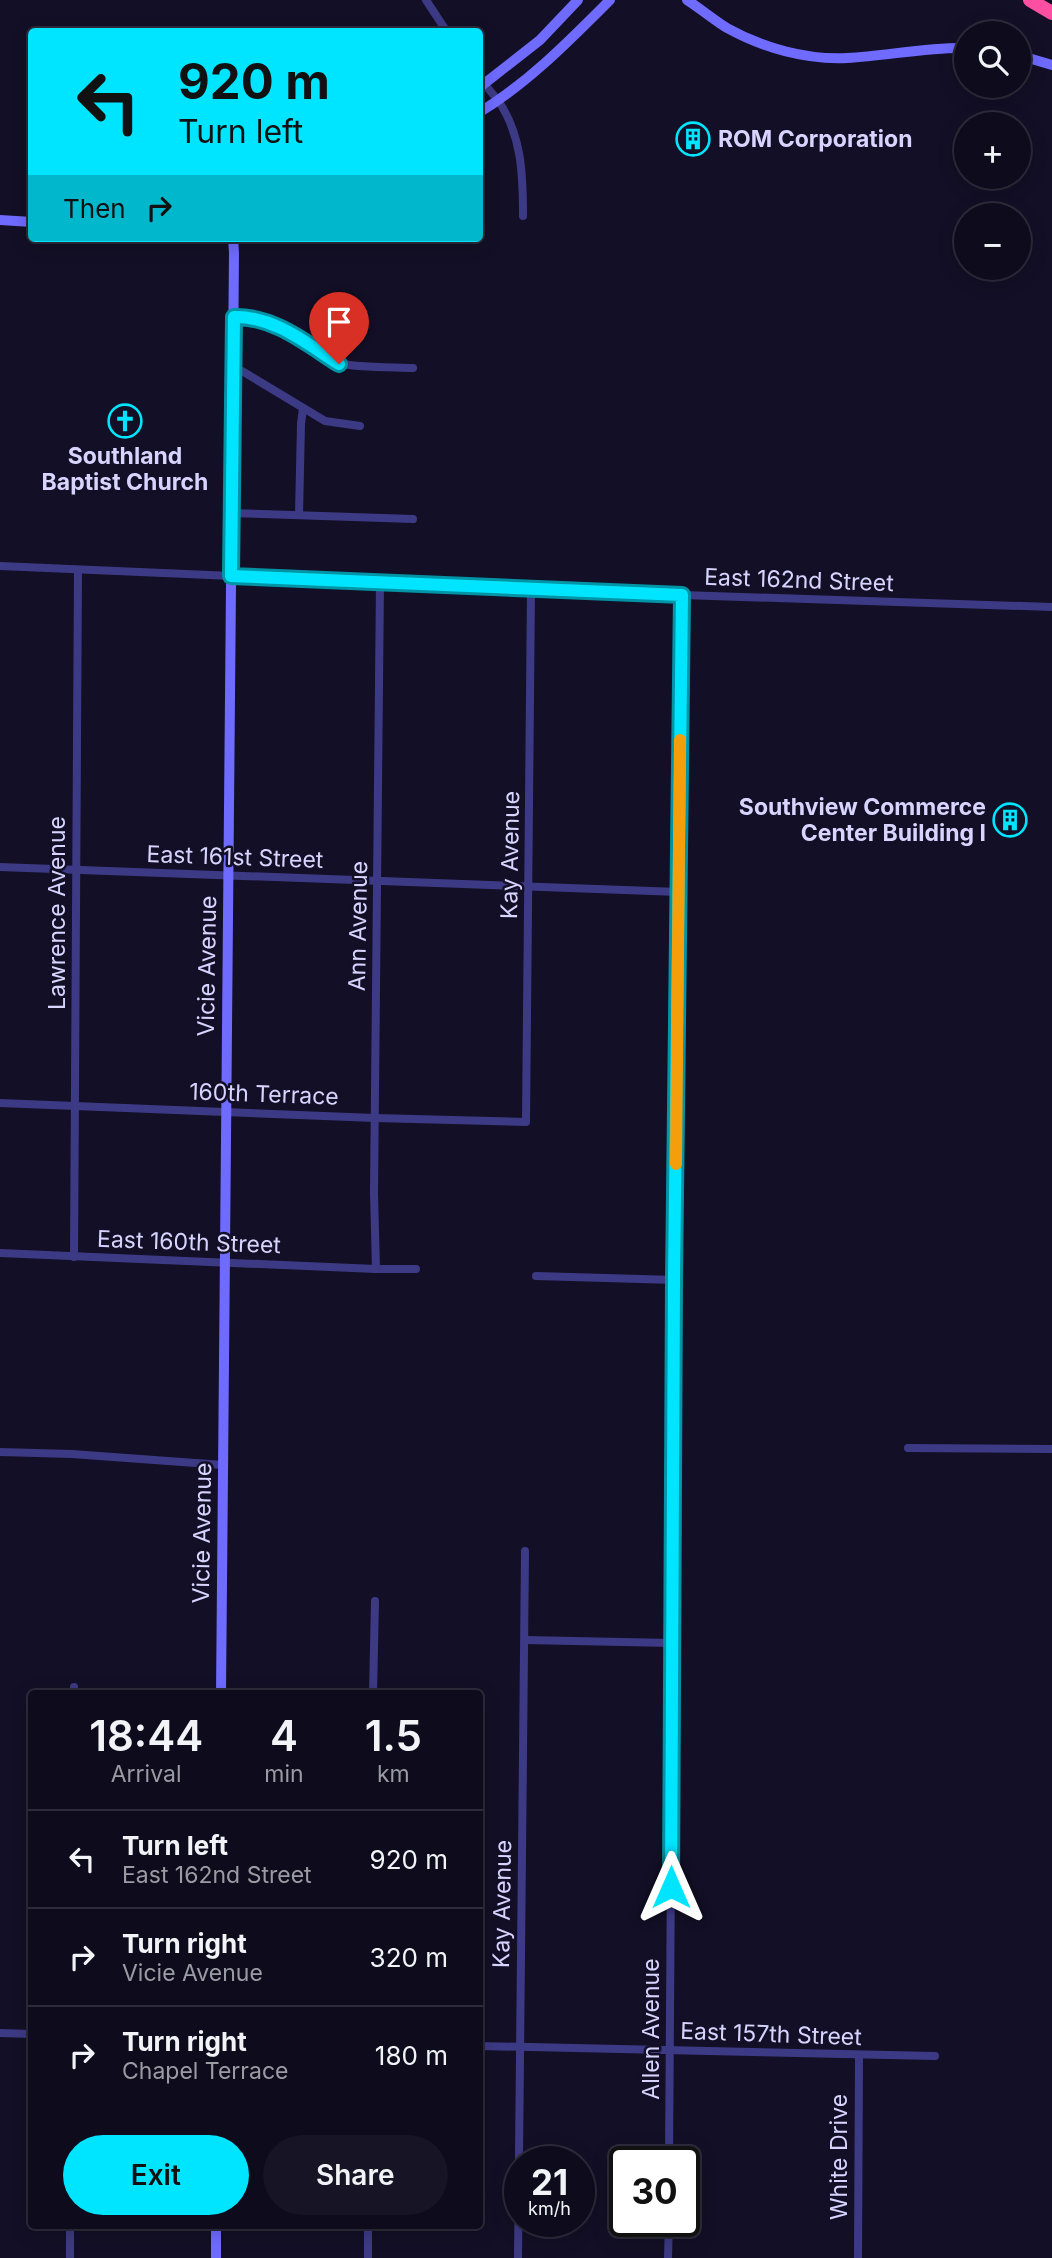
<!DOCTYPE html>
<html lang="en">
<head>
<meta charset="utf-8">
<style>
	:root { --surface:#0e0b1c; --page:#171425; --text:#f1f3f6; --muted:#9b9ba3; --line:#2e2b3b; --accent:#00e5ff }
	body { margin:0; font-family:Inter,sans-serif; background:var(--page); color:var(--text); height:100vh; display:flex; flex-direction:column; font-size:26px; white-space:nowrap }
	* { box-sizing:border-box; margin:0 }
	p { font-size:23px; color:var(--muted) }
	.icon { flex:none; width:38px; height:38px; fill:none; stroke:currentColor; stroke-width:2; stroke-linecap:round; stroke-linejoin:round }
	.map { position:relative; flex:1; overflow:hidden }
	.panel { position:absolute; left:28px; top:1690px; width:455px; height:539px; display:flex; flex-direction:column; background:var(--surface); border-radius:7px; box-shadow:0 4px 18px #0003,0 0 0 2px var(--line) }
	.panel>* { flex:none }
	.guide { position:absolute; left:28px; top:28px; width:455px; height:214px; border-radius:7px; box-shadow:0 4px 18px #0003,0 0 0 2px var(--line); background:#00e5ff; color:#111; overflow:hidden }
	.controls { position:absolute; left:954px; top:21px; display:grid; gap:14px }
	.controls a { display:grid; place-items:center; width:77px; height:77px; border-radius:50%; background:var(--surface); box-shadow:0 4px 18px #0003,0 0 0 2px var(--line); font-size:35px }
	.speed { position:absolute; left:504px; top:2146px; display:flex; gap:14px; font-size:35px; font-weight:700; text-align:center }
	.speed>* { display:grid; place-content:center; width:91px; height:91px; border-radius:50%; background:var(--surface); box-shadow:0 4px 18px #0003,0 0 0 2px var(--line); line-height:1 }
	.speed small { font-size:18px; font-weight:400 }
	.speed .limit { border:4px solid #111; border-radius:10px; background:#fff; color:#111 }
	.pin { position:absolute; display:grid; place-items:center; width:60px; height:60px; color:#fff; margin:-72px -30px; border-radius:50% 50% 50% 0; rotate:-45deg; box-shadow:0 0 7px #0007 }
	.pin .icon { rotate:45deg }
	.me { position:absolute; width:77px; margin:-38px; rotate:0deg; stroke-linejoin:round; filter:drop-shadow(0 0 5px #0008) }
	.turn { display:flex; align-items:center; gap:24px; height:147px; padding:0 35px; font-size:32px }
	.turn .icon { width:91px; height:91px; stroke-width:2.5 }
	.turn b { display:block; font-size:49px; line-height:60px }
	.then { display:flex; align-items:center; height:66px; padding:0 35px; background:#0003; gap:14px; font-size:26px }
	.eta { display:flex; justify-content:space-evenly; align-items:center; height:119px; text-align:center }
	.eta b { font-size:42px; font-weight:600; line-height:49px }
	.action { display:flex; gap:14px; margin-top:auto; padding:14px 35px }
	.action a { flex:1; height:80px; border-radius:42px; background:var(--accent); color:#111; font-size:28px; font-weight:600; line-height:80px; text-align:center }
	.action a+a { background:var(--page); color:var(--text) }
	ul { padding:0; list-style:none }
	li { display:flex; align-items:center; gap:21px; height:98px; padding:0 35px; border-top:2px solid var(--line) }
	li div { flex:1 }
	li b { display:block; font-size:26px }
	li em { font-style:normal }
	.map>svg:first-child { display:block }
</style>
</head>
<body>
<div class="map">
<svg width="1052" height="2258" viewBox="0 0 1052 2258">
	<rect width="100%" height="100%" fill="#130f26"/>
	<g fill="none" stroke-linecap="round" stroke-linejoin="round">
		<g stroke="#3d3a85" stroke-width="8">
			<polyline points="426,0 447,32"/>
			<path d="M 480,78 C 485,85 491,92 497,99 C 522,134 523,175 523,216"/>
			<path d="M 234,317 C 281,316 298,345 337,362 C 348,368 398,367 413,368"/>
			<polyline points="233,368 242,371 325,421 360,426"/>
			<polyline points="232,513 413,519"/>
			<polyline points="299,515 301,424 303,408"/>
			<polyline points="0,566 682,595 1052,607"/>
			<polyline points="0,867 679,892"/>
			<polyline points="0,1103 375,1118 526,1122 531,589"/>
			<polyline points="0,1253 376,1269 416,1269"/>
			<polyline points="74,1257 78,570"/>
			<polyline points="376,1269 374,1193 380,582"/>
			<polyline points="536,1276 675,1280"/>
			<polyline points="908,1448 1052,1449"/>
			<polyline points="0,1452 72,1454 223,1465"/>
			<polyline points="525,1640 672,1643"/>
			<polyline points="74,1694 74,1687"/>
			<polyline points="373,1694 375,1601"/>
			<polyline points="0,2033 32,2034"/>
			<polyline points="480,2046 935,2056"/>
			<polyline points="669,2161 675,1280 682,595"/>
			<polyline points="70,2258 70,2226"/>
			<polyline points="368,2258 368,2226"/>
			<polyline points="518,2258 525,1551"/>
			<polyline points="668,2258 669,2221"/>
			<polyline points="858,2258 859,2056"/>
		</g>
		<g stroke="#6f6bff" stroke-width="10">
			<path d="M 687,0 C 701,9 714,20 727,28 C 763,48 806,60 847,58 C 887,56 926,47 966,48"/>
			<polyline points="1018,55 1052,65"/>
			<polyline points="480,87 540,40 578,0"/>
			<path d="M 480,112 C 528,83 570,40 610,0"/>
			<polyline points="0,220 32,222"/>
			<polyline points="221,1694 234,253 233,238"/>
			<polyline points="216,2258 216,2226"/>
		</g>
		<polyline stroke="#ff4fa3" stroke-width="14" points="1030,0 1052,13"/>
	</g>
	<g fill="none" stroke-linecap="round" stroke-linejoin="round">
		<defs>
			<path id="route" d="M 339,364 C 306,343 274,316 234,317 L 231,576 L 682,595 L 674,1280 L 671,1887"/>
		</defs>
		<use href="#route" stroke="#0095a6" stroke-width="18"/>
		<use href="#route" stroke="#00e5ff" stroke-width="12"/>
		<polyline stroke="#f59e0b" stroke-width="12" points="676,1164 680,740"/>
	</g>
	<defs>
		<symbol id="building-ring" viewBox="-11 -11 22 22"><circle r="9.5" fill="#130f26" stroke="#00e5ff" stroke-width="1.5"/><path d="M-4-6H4V6H1V3H-1V6H-4ZM-2.5-4.3h1.7v1.8h-1.7ZM.8-4.3h1.7v1.8H.8ZM-2.5-1h1.7V.8h-1.7ZM.8-1h1.7V.8H.8Z" fill="#00e5ff"/></symbol>
		<symbol id="church-ring" viewBox="-11 -11 22 22"><circle r="9.5" fill="#130f26" stroke="#00e5ff" stroke-width="1.5"/><path d="M-1.2-6h2.4v3.5h3.3v2.4h-3.3V6h-2.4V-.1h-3.3v-2.4h3.3Z" fill="#00e5ff"/></symbol>
	</defs>
	<g fill-rule="evenodd">
		<use href="#building-ring" x="674" y="120" width="38" height="38"/>
		<use href="#church-ring" x="106" y="402" width="38" height="38"/>
		<use href="#building-ring" x="991" y="801" width="38" height="38"/>
	</g>
	<g text-anchor="middle" stroke-width="5" stroke-linejoin="round" paint-order="stroke">
		<g font-size="23" font-weight="bold" fill="#d9d4ff" stroke="#130f26" text-anchor="start">
			<text x="718" y="147">ROM Corporation</text>
			<text x="125" y="464" text-anchor="middle">Southland<tspan x="125" dy="26">Baptist Church</tspan></text>
			<text x="986" y="815" text-anchor="end">Southview Commerce<tspan x="986" dy="26">Center Building I</tspan></text>
		</g>
		<g font-size="23" fill="#d9d4ff" stroke="#130f26">
			<text transform="translate(799 580) rotate(2)" y="8">East 162nd Street</text>
			<text transform="translate(510 855) rotate(-89)" y="8">Kay Avenue</text>
			<text transform="translate(235 857) rotate(2)" y="8">East 161st Street</text>
			<text transform="translate(57 913) rotate(-90)" y="8">Lawrence Avenue</text>
			<text transform="translate(358 926) rotate(-89)" y="8">Ann Avenue</text>
			<text transform="translate(207 966) rotate(-89)" y="8">Vicie Avenue</text>
			<text transform="translate(264 1094) rotate(2)" y="8">160th Terrace</text>
			<text transform="translate(189 1242) rotate(2)" y="8">East 160th Street</text>
			<text transform="translate(202 1533) rotate(-89)" y="8">Vicie Avenue</text>
			<text transform="translate(502 1904) rotate(-89)" y="8">Kay Avenue</text>
			<text transform="translate(651 2029) rotate(-90)" y="8">Allen Avenue</text>
			<text transform="translate(771 2034) rotate(2)" y="8">East 157th Street</text>
			<text transform="translate(839 2157) rotate(-90)" y="8">White Drive</text>
		</g>
	</g>
</svg>
<div class="controls">
<a><svg class="icon" aria-label="search" viewBox="0 0 24 24"><circle cx="10" cy="10" r="6"/><path d="M15 15l6 6"/></svg></a>
<a>+</a>
<a>−</a>
</div>
<div class="speed"><div>21<small>km/h</small></div><div class="limit">30</div></div>
<div class="pin" style="left:339px;top:364px;background:#d93025"><svg class="icon" aria-label="arrive" viewBox="0 0 24 24"><path d="M6 21V4h12l-3 4 3 4H6"/></svg></div>
<svg class="me" style="left:671px;top:1887px" viewBox="-20 -20 40 40"><path d="M0-17L14 15 0 8-14 15z" fill="#00e5ff" stroke="#fff" stroke-width="4"/></svg>
<div class="guide">
<div class="turn"><svg class="icon" aria-label="left" viewBox="0 0 24 24"><path d="M17 20v-9H6M10 6l-5 5 5 5"/></svg><div><b>920 m</b>Turn left</div></div>
<div class="then">Then<svg class="icon" aria-label="right" viewBox="0 0 24 24"><path d="M7 20v-9h11M14 6l5 5-5 5"/></svg></div>
</div>
<section class="panel">
<div class="eta">
<div><b>18:44</b><p>Arrival</p></div>
<div><b>4</b><p>min</p></div>
<div><b>1.5</b><p>km</p></div>
</div>
<ul>
<li><svg class="icon" aria-label="left" viewBox="0 0 24 24"><path d="M17 20v-9H6M10 6l-5 5 5 5"/></svg><div><b>Turn left</b><p>East 162nd Street</p></div><em>920 m</em></li>
<li><svg class="icon" aria-label="right" viewBox="0 0 24 24"><path d="M7 20v-9h11M14 6l5 5-5 5"/></svg><div><b>Turn right</b><p>Vicie Avenue</p></div><em>320 m</em></li>
<li><svg class="icon" aria-label="right" viewBox="0 0 24 24"><path d="M7 20v-9h11M14 6l5 5-5 5"/></svg><div><b>Turn right</b><p>Chapel Terrace</p></div><em>180 m</em></li>
</ul>
<div class="action"><a>Exit</a><a>Share</a></div>
</section>
</div>
</body>
</html>
